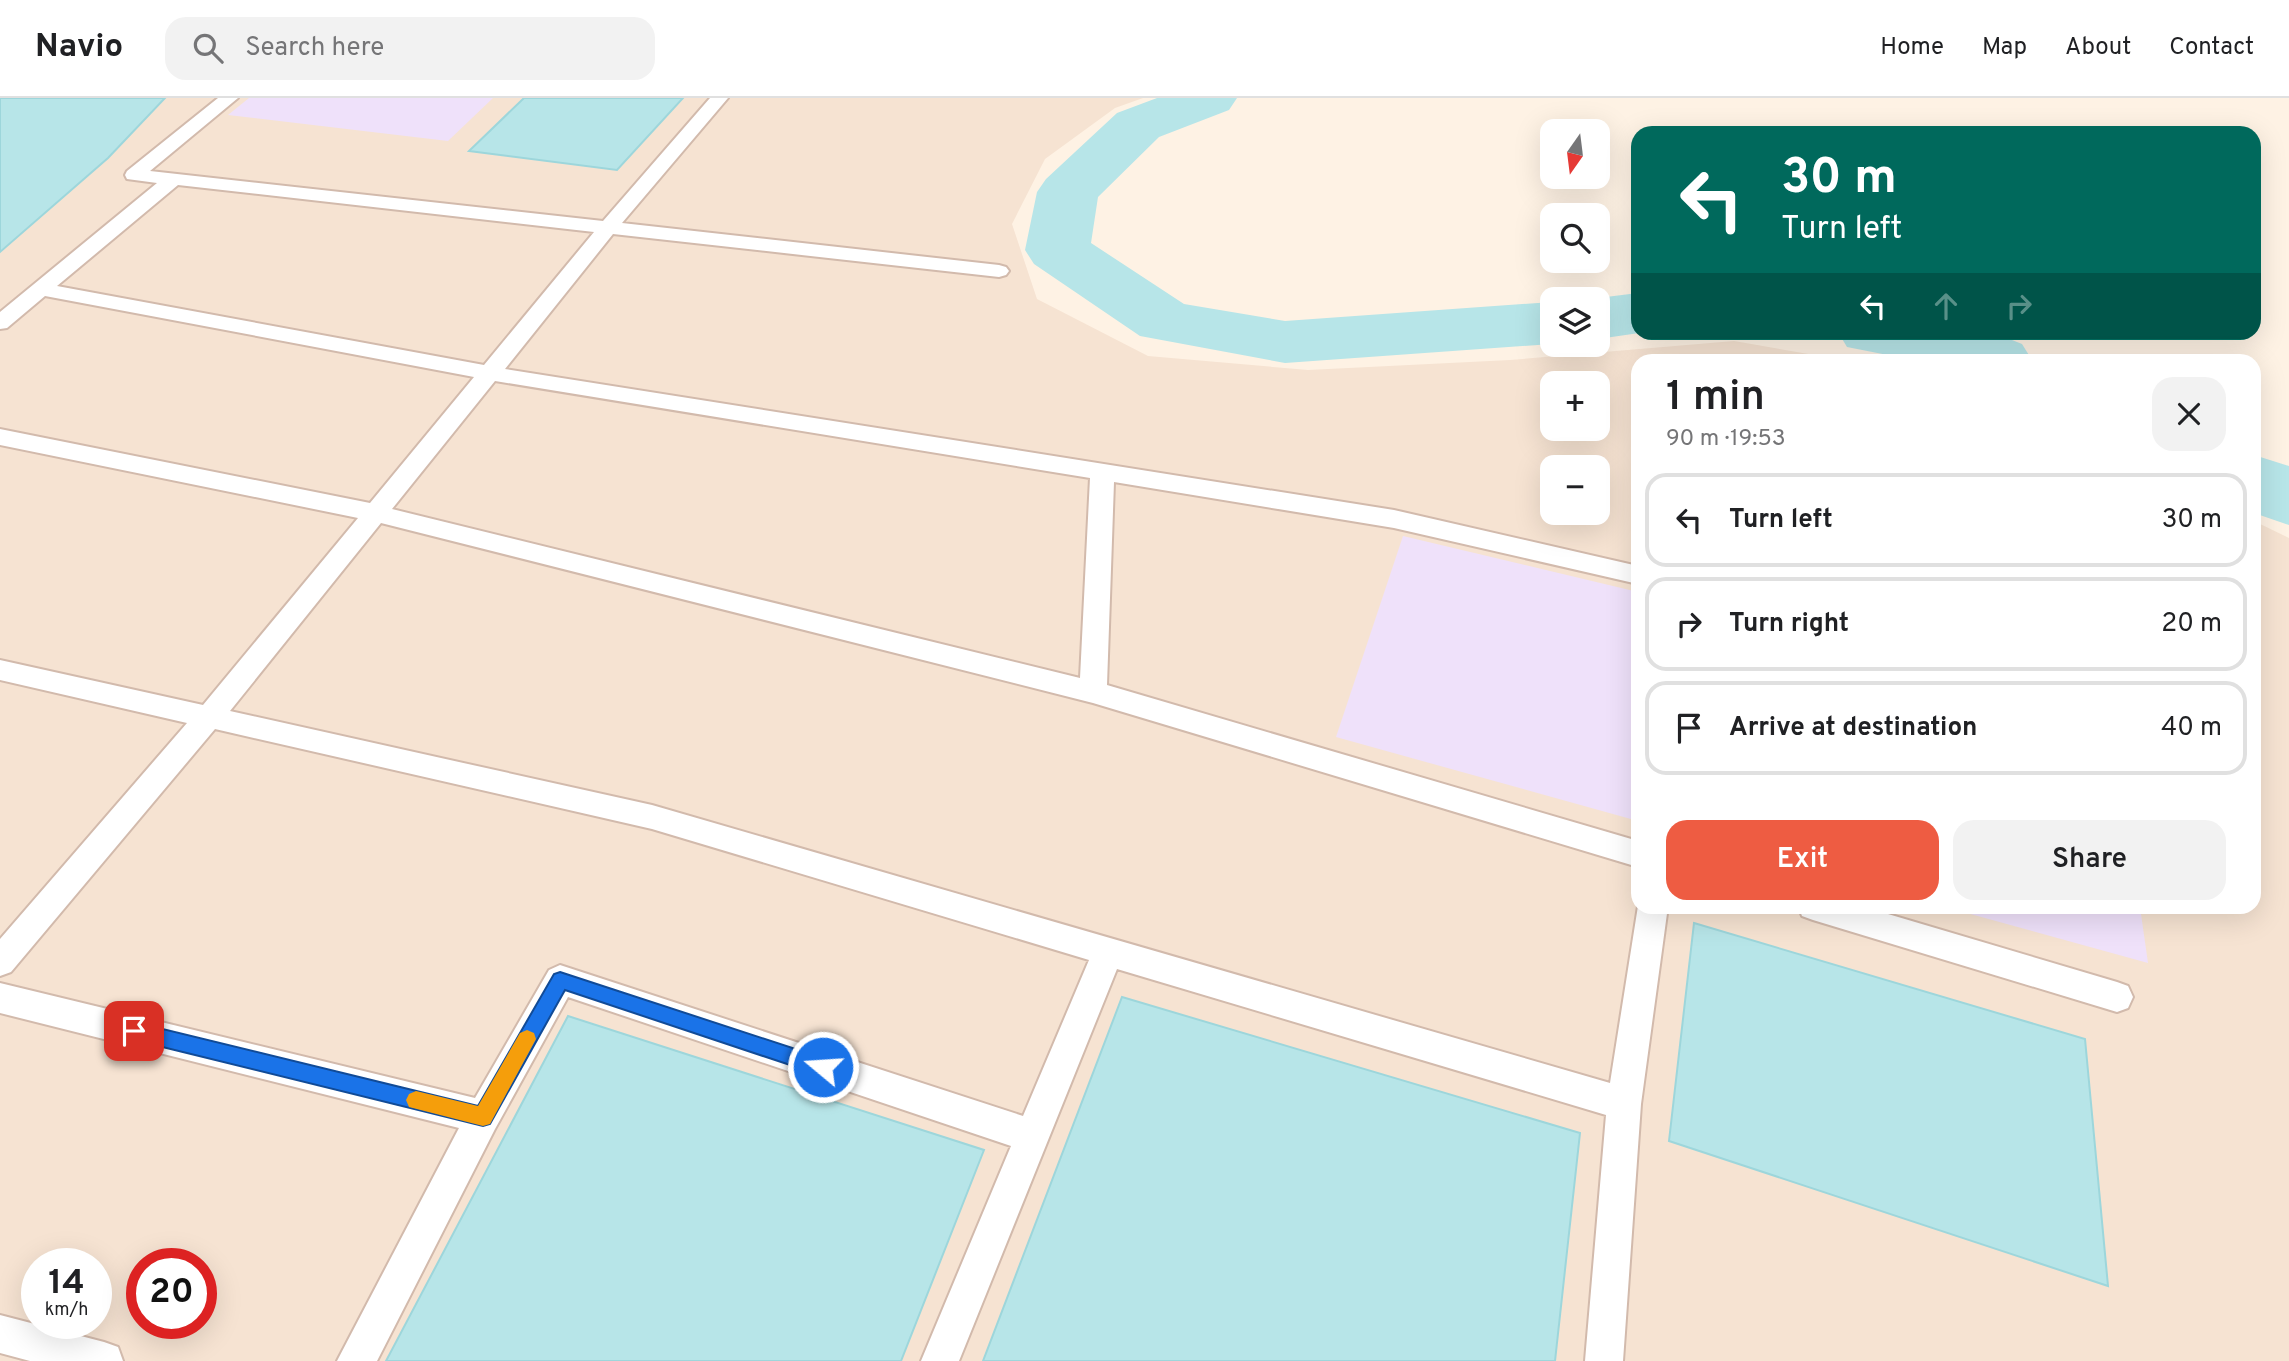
<!DOCTYPE html>
<html lang="en">
<head>
<meta charset="utf-8">
<style>
	:root { --surface:#fff; --page:#f2f2f2; --text:#202124; --muted:#757577; --line:#e0e0e0; --accent:#ee5c42 }
	body { margin:0; font-family:Overpass,sans-serif; background:var(--page); color:var(--text); height:100vh; display:flex; flex-direction:column; font-size:26px; white-space:nowrap }
	* { box-sizing:border-box; margin:0 }
	p { font-size:23px; color:var(--muted) }
	.icon { flex:none; width:38px; height:38px; fill:none; stroke:currentColor; stroke-width:2; stroke-linecap:round; stroke-linejoin:round }
	.map { position:relative; flex:1; overflow:hidden }
	.side { position:absolute; left:1631px; top:256px; width:630px; height:560px; display:flex; flex-direction:column; background:var(--surface); border-radius:21px; box-shadow:0 7px 28px #0002 }
	.side>* { flex:none }
	.top-card { position:absolute; left:1631px; top:28px; width:630px; height:214px; border-radius:21px; box-shadow:0 7px 28px #0002; background:#00695c; color:#fff; overflow:hidden }
	.needle { width:46px; rotate:194deg }
	.fabs { position:absolute; left:1540px; top:21px; display:grid; gap:14px }
	.fabs a { display:grid; place-items:center; width:70px; height:70px; border-radius:14px; background:var(--surface); box-shadow:0 7px 28px #0002; font-size:35px }
	.speed { position:absolute; left:21px; top:1150px; display:flex; gap:14px; font-size:35px; font-weight:700; text-align:center }
	.speed>* { display:grid; place-content:center; width:91px; height:91px; border-radius:50%; background:var(--surface); box-shadow:0 7px 28px #0002; line-height:1 }
	.speed small { font-size:18px; font-weight:400 }
	.speed .limit { border:10px solid #d22; background:#fff; color:#111 }
	.pin { position:absolute; display:grid; place-items:center; width:60px; height:60px; color:#fff; margin:-30px; border-radius:14px; box-shadow:0 4px 10px #0006 }
	.me { position:absolute; width:77px; margin:-38px; rotate:288deg; stroke-linejoin:round; filter:drop-shadow(0 0 5px #0008) }
	.turn { display:flex; align-items:center; gap:24px; height:147px; padding:0 35px; font-size:32px }
	.turn .icon { width:91px; height:91px; stroke-width:2.5 }
	.turn b { display:block; font-size:49px; line-height:60px }
	.lanes { display:flex; align-items:center; height:66px; padding:0 35px; background:#0003; justify-content:center; gap:35px; direction:ltr }
	.lanes .off { opacity:.35 }
	.round { display:grid; place-items:center; flex:none; width:74px; height:74px; border-radius:21px; background:var(--page) }
	.head { display:flex; align-items:center; justify-content:space-between; height:119px; padding:0 35px }
	h1 { font-size:42px; font-weight:600; line-height:52px }
	.primary-button { display:flex; gap:14px; margin-top:auto; padding:14px 35px }
	.primary-button a { flex:1; height:80px; border-radius:21px; background:var(--accent); color:#fff; font-size:28px; font-weight:600; line-height:80px; text-align:center }
	.primary-button a+a { background:var(--page); color:var(--text) }
	ul { padding:0; list-style:none }
	li { display:flex; align-items:center; gap:21px; height:94px; margin:0 14px 10px; padding:0 21px; border:4px solid var(--line); border-radius:21px }
	li div { flex:1 }
	li b { display:block; font-size:26px }
	li em { font-style:normal }
	header { display:flex; align-items:center; gap:42px; box-sizing:border-box; height:98px; padding:0 35px; background:var(--surface); border-bottom:2px solid var(--line) }
	header strong { font-size:33px }
	nav { display:flex; gap:38px; margin-inline-start:auto; font-size:24px }
	.search { width:490px; height:63px; background:var(--page); display:flex; align-items:center; gap:18px; box-sizing:border-box; padding:0 24px; border-radius:21px; color:var(--muted); font-size:26px }
	.map>svg:first-child { display:block }
</style>
</head>
<body>
<header>
<strong>Navio</strong>
<div class="search"><svg class="icon" aria-label="search" viewBox="0 0 24 24"><circle cx="10" cy="10" r="6"/><path d="M15 15l6 6"/></svg>Search here</div>
<nav><a>Home</a><a>Map</a><a>About</a><a>Contact</a></nav>
</header>
<div class="map">
<svg width="2289" height="1263" viewBox="0 0 2289 1263">
	<rect width="100%" height="100%" fill="#fef2e4"/>
	<path fill="#f6e3d2" fill-rule="evenodd" d="M 165,0 L 1143,0 L 1115,10 L 1045,61 L 1012,126 L 1037,201 L 1148,258 L 1308,272 L 1510,262 L 1734,243 L 1843,262 L 1638,262 L 1638,808 L 2254,808 L 2254,423 L 2289,440 L 2289,1263 L 0,1263 L 0,154 L 108,60 ZM 1552,285 L 1598,285 L 1598,331 L 1552,331 ZM 1552,369 L 1598,369 L 1598,415 L 1552,415 ZM 37,1166 L 96,1166 L 96,1225 L 37,1225 ZM 142,1166 L 201,1166 L 201,1225 L 142,1225 Z"/>
	<g fill="#efe1fa">
		<polygon points="249,0 493,0 448,43 228,17"/>
		<polygon points="1403,438 1638,494 1638,723 1336,639"/>
		<polygon points="1945,809 2140,809 2148,865"/>
	</g>
	<g fill="#b7e5e8" stroke="#9dd6db" stroke-width="2">
		<polygon points="0,0 165,0 108,60 0,154"/>
		<polygon points="524,0 683,0 617,72 469,53"/>
		<polygon points="1694,825 2085,941 2108,1188 1669,1043"/>
		<polygon points="1122,899 1580,1035 1555,1263 983,1263"/>
		<polygon points="568,918 984,1052 901,1263 386,1263"/>
	</g>
	<g fill="none" stroke-linecap="round" stroke-linejoin="round">
		<g fill="#b7e5e8" fill-rule="evenodd">
			<polygon points="1157,0 1237,0 1229,12 1159,39 1098,99 1091,145 1184,206 1285,223 1552,204 1552,246 1285,265 1140,238 1034,166 1025,152 1037,94 1046,81 1117,15"/>
			<polygon points="1638,195 1638,234 1646,234 1598,241 1598,201 1590,201"/>
			<polygon points="1838,234 1992,234 2022,246 2032,262 1913,262 1847,249"/>
			<polygon points="2254,357 2289,368 2289,427 2254,415"/>
		</g>
		<defs>
			<g id="lane">
				<path d="M 218,0 L 238,0 L 150,73 L 603,123 L 710,0 L 728,0 L 622,125 L 999,167 L 1006,169 L 1009,173 L 1006,177 L 999,179 L 613,136 L 505,271 L 1394,412 L 1638,468 L 1638,486 L 1394,430 L 1114,384 L 1107,587 L 1638,743 L 1638,769 L 1093,605 L 381,425 L 230,613 L 652,707 L 1610,985 L 1638,808 L 1668,808 L 1641,1006 L 1623,1263 L 1585,1263 L 1606,1017 L 1117,871 L 959,1263 L 921,1263 L 1011,1048 L 568,899 L 495,1031 L 377,1263 L 337,1263 L 459,1030 L 0,915 L 0,885 L 475,1000 L 549,872 L 560,867 L 1023,1018 L 1089,862 L 652,731 L 215,631 L 11,874 L 0,878 L 0,841 L 187,625 L 0,582 L 0,562 L 203,607 L 358,420 L 0,347 L 0,331 L 370,405 L 474,279 L 45,198 L 7,230 L 0,231 L 0,214 L 157,85 L 127,81 L 125,77 L 127,73 ZM 178,87 L 594,134 L 484,267 L 57,188 ZM 495,283 L 1090,380 L 1080,580 L 392,411 Z"/>
				<polygon points="1798,808 1861,808 2117,884 2128,888 2133,899 2128,910 2117,914 1813,822 1802,818"/>
				<polygon points="0,1217 104,1244 118,1249 123,1263 30,1263 0,1255"/>
			</g>
		</defs>
		<use href="#lane" stroke="#d2baac" stroke-width="4"/>
		<use href="#lane" fill="#fff" fill-rule="evenodd"/>
	</g>
	<polygon fill="#1a73e8" stroke="#114b97" stroke-width="2" points="560,874 823,960 829,962 832,969 829,975 823,978 565,892 490,1026 483,1028 134,942 127,940 125,933 127,927 134,924 478,1008 554,876"/>
	<polygon fill="#f59e0b" points="527,932 534,935 536,941 490,1026 483,1028 409,1009 406,1002 409,996 416,993 478,1008 520,935"/>
</svg>
<div class="fabs">
<a><svg class="needle" viewBox="-14 -14 28 28"><path d="M0-13l5 13h-10z" fill="#e53935"/><path d="M0 13l5-13h-10z" fill="#757577"/></svg></a>
<a><svg class="icon" aria-label="search" viewBox="0 0 24 24"><circle cx="10" cy="10" r="6"/><path d="M15 15l6 6"/></svg></a>
<a><svg class="icon" aria-label="layers" viewBox="0 0 24 24"><path d="M12 4l9 5-9 5-9-5zM3 14l9 5 9-5"/></svg></a>
<a>+</a>
<a>−</a>
</div>
<div class="speed"><div>14<small>km/h</small></div><div class="limit">20</div></div>
<div class="pin" style="left:134px;top:933px;background:#d93025"><svg class="icon" aria-label="arrive" viewBox="0 0 24 24"><path d="M6 21V4h12l-3 4 3 4H6"/></svg></div>
<svg class="me" style="left:823px;top:969px" viewBox="-20 -20 40 40"><circle r="17" fill="#1a73e8" stroke="#fff" stroke-width="3"/><path d="M0-11L8 9 0 5-8 9z" fill="#fff"/></svg>
<div class="top-card">
<div class="turn"><svg class="icon" aria-label="left" viewBox="0 0 24 24"><path d="M17 20v-9H6M10 6l-5 5 5 5"/></svg><div><b>30 m</b>Turn left</div></div>
<div class="lanes"><svg class="icon" aria-label="left" viewBox="0 0 24 24"><path d="M17 20v-9H6M10 6l-5 5 5 5"/></svg><svg class="icon off" aria-label="ahead" viewBox="0 0 24 24"><path d="M12 20V5M6 11l6-6 6 6"/></svg><svg class="icon off" aria-label="right" viewBox="0 0 24 24"><path d="M7 20v-9h11M14 6l5 5-5 5"/></svg></div>
</div>
<section class="side">
<div class="head"><div><h1>1 min</h1><p>90 m · 19:53</p></div><a class="round"><svg class="icon" aria-label="close" viewBox="0 0 24 24"><path d="M6 6l12 12M18 6L6 18"/></svg></a></div>
<ul>
<li><svg class="icon" aria-label="left" viewBox="0 0 24 24"><path d="M17 20v-9H6M10 6l-5 5 5 5"/></svg><div><b>Turn left</b></div><em>30 m</em></li>
<li><svg class="icon" aria-label="right" viewBox="0 0 24 24"><path d="M7 20v-9h11M14 6l5 5-5 5"/></svg><div><b>Turn right</b></div><em>20 m</em></li>
<li><svg class="icon" aria-label="arrive" viewBox="0 0 24 24"><path d="M6 21V4h12l-3 4 3 4H6"/></svg><div><b>Arrive at destination</b></div><em>40 m</em></li>
</ul>
<div class="primary-button"><a>Exit</a><a>Share</a></div>
</section>
</div>
</body>
</html>
